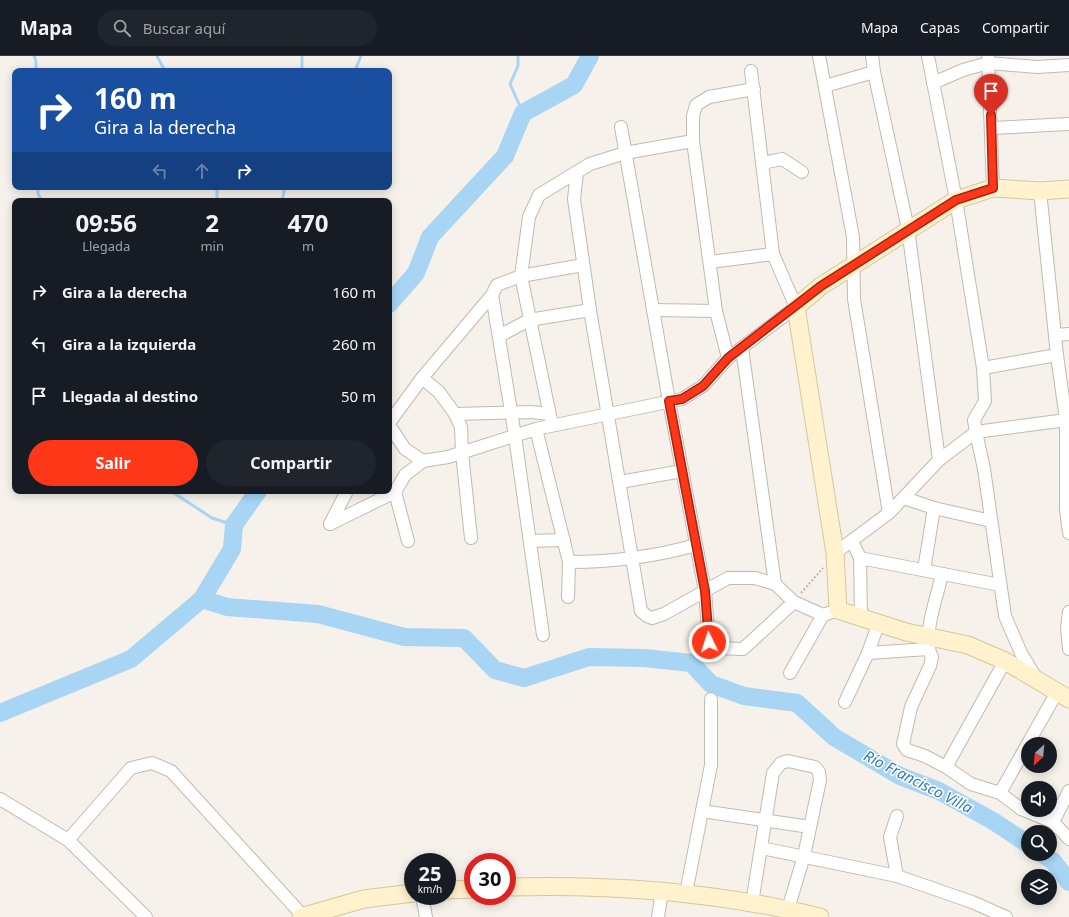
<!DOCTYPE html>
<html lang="es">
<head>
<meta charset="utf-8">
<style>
	:root { --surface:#171b24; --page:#20242c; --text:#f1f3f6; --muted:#9ea1a6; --line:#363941; --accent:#ff3719 }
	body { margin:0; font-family:"Noto Sans",sans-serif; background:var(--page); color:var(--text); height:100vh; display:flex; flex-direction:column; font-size:15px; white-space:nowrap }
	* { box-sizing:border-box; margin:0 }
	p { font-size:13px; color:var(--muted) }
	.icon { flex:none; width:22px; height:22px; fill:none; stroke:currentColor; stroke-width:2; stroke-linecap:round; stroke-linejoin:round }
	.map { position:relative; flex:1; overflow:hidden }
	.details { position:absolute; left:12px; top:142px; width:380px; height:296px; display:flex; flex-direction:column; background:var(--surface); border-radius:8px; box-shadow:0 2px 10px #0003 }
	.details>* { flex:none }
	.top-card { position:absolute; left:12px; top:12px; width:380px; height:122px; border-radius:8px; box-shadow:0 2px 10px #0003; background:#1a4fa0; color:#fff; overflow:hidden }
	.needle { width:26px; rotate:206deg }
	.fabs { position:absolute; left:1021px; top:681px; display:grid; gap:8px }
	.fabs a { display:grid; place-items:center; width:36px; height:36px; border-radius:50%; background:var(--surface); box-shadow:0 2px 10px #0003; font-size:20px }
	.speed { position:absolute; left:404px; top:797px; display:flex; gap:8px; font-size:20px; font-weight:700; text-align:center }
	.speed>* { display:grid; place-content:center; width:52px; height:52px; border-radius:50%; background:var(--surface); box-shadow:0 2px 10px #0003; line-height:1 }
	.speed small { font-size:10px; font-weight:400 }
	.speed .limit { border:6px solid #d22; background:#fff; color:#111 }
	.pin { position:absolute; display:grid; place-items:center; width:34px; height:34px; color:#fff; margin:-41px -17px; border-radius:50% 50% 50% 0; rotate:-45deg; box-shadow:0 0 4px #0007 }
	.pin .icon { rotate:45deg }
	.me { position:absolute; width:44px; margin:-22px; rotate:356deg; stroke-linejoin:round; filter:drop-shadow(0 0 3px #0008) }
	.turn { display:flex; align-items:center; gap:14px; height:84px; padding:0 16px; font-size:18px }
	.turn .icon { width:52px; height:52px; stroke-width:2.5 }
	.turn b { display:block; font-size:28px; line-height:34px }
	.lanes { display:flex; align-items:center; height:38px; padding:0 16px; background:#0003; justify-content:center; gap:20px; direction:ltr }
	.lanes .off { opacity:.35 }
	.eta { display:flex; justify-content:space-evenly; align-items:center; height:68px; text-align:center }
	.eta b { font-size:24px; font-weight:700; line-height:28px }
	.button { display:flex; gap:8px; margin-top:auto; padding:8px 16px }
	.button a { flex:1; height:46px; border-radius:24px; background:var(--accent); color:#fff; font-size:16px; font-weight:700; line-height:46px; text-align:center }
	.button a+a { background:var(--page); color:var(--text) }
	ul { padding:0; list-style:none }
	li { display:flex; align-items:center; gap:12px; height:52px; padding:0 16px }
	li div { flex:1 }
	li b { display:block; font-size:15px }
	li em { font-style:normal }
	header { display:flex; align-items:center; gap:24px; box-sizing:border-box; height:56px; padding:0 20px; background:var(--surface); border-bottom:1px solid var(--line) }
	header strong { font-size:19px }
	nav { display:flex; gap:22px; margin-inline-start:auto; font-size:14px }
	.search { width:280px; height:36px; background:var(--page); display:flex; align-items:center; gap:10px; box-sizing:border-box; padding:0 14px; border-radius:22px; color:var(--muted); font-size:15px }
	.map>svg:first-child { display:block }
</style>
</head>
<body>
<header>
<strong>Mapa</strong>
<div class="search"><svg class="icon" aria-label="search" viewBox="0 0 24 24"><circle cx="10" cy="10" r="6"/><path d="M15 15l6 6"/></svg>Buscar aquí</div>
<nav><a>Mapa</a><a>Capas</a><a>Compartir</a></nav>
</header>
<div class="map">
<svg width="1069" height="861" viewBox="0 0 1069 861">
	<rect width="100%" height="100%" fill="#f6f2eb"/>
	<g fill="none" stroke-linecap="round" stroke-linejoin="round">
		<g stroke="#a7d5f3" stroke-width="3">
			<polyline points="34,0 36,5 36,15"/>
			<polyline points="157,0 165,15"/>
			<polyline points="518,0 518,10 510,28 523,57"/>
			<polyline points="302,15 302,0"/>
			<polyline points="355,15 361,0"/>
			<polyline points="38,131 38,138 42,145"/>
			<polyline points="217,131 217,145"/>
			<polyline points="282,145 285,131"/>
			<polyline points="171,435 212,462 234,469"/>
		</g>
		<g stroke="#a7d5f3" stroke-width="18">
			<polyline points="389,248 416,217 430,181 505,100 523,57 574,29 590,0"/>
			<polyline points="202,543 227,551 318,558 404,581 464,582 495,614 524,622 589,601 645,602 691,607 711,628 744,640 797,647 834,681 900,720 939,735 993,765 1028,788"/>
			<polyline points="0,657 131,603 202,543 232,493 234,469 258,435"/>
			<polyline points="1042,798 1053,805 1069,826"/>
		</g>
		<defs>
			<g id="street">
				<polyline points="819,0 853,181 854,243 889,457"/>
				<polyline points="872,0 874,16 908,173 939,404"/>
				<polyline points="988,0 993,132"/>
				<polyline points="933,27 963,14 988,7 1037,11 1069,9"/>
				<polyline points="825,30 874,16"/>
				<polyline points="621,71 669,345 705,535 709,586 717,592 743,593 794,546"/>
				<polyline points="992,72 1069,68"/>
				<polyline points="762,107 782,103 802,116"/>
				<polyline points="577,117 574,143 590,254 641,555 647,560 652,562 664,558 728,522 755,522 775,528 794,546 823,559 838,554"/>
				<polyline points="1040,135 1057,299 1066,364 1066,454 1069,477"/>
				<polyline points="710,206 773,198"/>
				<polyline points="492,239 515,380 543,579"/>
				<polyline points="653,254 716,255"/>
				<polyline points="1055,279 1069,278"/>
				<polyline points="499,280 529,264 590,254"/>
				<polyline points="742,292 775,528"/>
				<polyline points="728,302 716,255 693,85 693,60 696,49 709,41 754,33"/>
				<polyline points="983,312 1057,299"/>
				<polyline points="422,322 439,336 455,358 461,371 462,397 471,482"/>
				<polyline points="455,358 531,356 549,358"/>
				<polyline points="389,367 422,322 492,239 497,229 521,220 529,161 539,139 590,108 625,97 693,85"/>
				<polyline points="389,369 405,393 423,405"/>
				<polyline points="552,369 521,220 583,209"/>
				<polyline points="536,373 569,506 568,541"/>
				<polyline points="620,426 682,415"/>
				<polyline points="395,436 408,485"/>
				<polyline points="904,442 934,452 991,465"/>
				<polyline points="330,468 395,436 405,419 423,405 448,401 536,373 682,343 703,330 728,302 796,251 773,198 751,15"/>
				<polyline points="330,468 347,435"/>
				<polyline points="530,485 564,484"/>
				<polyline points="852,485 860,502 861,561"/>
				<polyline points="835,497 889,457 939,404 976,376 974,364 985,345 983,312 956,144 928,0"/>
				<polyline points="860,502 1000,529"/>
				<path d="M 569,506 C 612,506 654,501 696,489"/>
				<polyline points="924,514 934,452"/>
				<path d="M 942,518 C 938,539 921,581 932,601 L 930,610 L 911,651 L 903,688 L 907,694 L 925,700 L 946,711 L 971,728 L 1000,737 L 1021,753 L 1053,766 L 1069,783"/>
				<polyline points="1069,556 1067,572 1069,593"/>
				<polyline points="868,597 928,593"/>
				<polyline points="790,617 823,559"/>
				<polyline points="1036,622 1021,597 1005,560 984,413 976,376 1066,364"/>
				<polyline points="845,646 868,597 879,566"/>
				<polyline points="946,711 1005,605"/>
				<polyline points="1000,737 1057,636"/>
				<polyline points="0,743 68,784 146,861"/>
				<polyline points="702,755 810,771"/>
				<polyline points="1053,766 1069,735"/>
				<polyline points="68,784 131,712 152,707 171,715 303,860"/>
				<polyline points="761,792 897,820 972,846 1006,861"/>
				<polyline points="897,820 890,781 897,760"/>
				<polyline points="686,837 711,709 711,643"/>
				<polyline points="422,840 426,861"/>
				<polyline points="752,847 773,717 781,707 788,705 815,711 819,716 820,724 804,800 788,853"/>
				<polyline points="658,861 662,835"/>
			</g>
			<g id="secondary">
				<polyline points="1069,133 1040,135 993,132 956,144 821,230 796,251 835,497 838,554 906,576 968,589 1005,605 1069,643"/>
				<path d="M 507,831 C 612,828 718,836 820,861"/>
				<polyline points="447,834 473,833"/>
				<polyline points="301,861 364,843 413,837"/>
			</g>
		</defs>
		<use href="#street" stroke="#c2baad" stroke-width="14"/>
		<use href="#secondary" stroke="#d7c69a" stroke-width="19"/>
		<polyline stroke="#c4b69e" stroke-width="2" stroke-dasharray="2 2" stroke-linecap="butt" points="801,537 823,512"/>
		<use href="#street" stroke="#fff" stroke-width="12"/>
		<use href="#secondary" stroke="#fff2cc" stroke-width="17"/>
	</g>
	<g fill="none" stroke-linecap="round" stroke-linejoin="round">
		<defs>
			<polyline id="route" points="709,586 705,535 669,345 682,343 703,330 728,302 821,230 956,144 993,132 991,59"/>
		</defs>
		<use href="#route" stroke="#a62410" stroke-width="10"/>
		<use href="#route" stroke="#ff3719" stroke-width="7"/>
	</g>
	<g text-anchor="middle" stroke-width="3" stroke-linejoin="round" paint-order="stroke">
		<g font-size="15" font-style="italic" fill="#2b7cb3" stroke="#fff">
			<text transform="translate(918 726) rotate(27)" y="5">Río Francisco Villa</text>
		</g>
	</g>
</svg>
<div class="fabs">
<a><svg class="needle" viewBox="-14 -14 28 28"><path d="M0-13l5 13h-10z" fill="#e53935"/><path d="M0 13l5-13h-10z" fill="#9ea1a6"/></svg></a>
<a><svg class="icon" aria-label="sound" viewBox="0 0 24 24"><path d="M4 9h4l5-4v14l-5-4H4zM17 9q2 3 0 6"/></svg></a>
<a><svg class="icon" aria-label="search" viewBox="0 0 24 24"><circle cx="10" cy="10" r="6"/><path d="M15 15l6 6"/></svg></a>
<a><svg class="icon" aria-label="layers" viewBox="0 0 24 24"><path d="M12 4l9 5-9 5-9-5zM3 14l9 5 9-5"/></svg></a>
</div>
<div class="speed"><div>25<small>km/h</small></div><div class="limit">30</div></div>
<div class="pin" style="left:991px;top:59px;background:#d93025"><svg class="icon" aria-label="arrive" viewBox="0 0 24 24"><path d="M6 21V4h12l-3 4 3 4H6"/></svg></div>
<svg class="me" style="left:709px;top:586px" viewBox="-20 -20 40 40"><circle r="17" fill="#ff3719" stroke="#fff" stroke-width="3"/><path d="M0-11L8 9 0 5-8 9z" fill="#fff"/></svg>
<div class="top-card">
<div class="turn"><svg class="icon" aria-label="right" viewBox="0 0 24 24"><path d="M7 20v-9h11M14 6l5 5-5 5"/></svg><div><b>160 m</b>Gira a la derecha</div></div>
<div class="lanes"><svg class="icon off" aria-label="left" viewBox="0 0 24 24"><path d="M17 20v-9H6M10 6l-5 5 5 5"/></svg><svg class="icon off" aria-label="ahead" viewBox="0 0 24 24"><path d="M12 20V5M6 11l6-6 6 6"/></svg><svg class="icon" aria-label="right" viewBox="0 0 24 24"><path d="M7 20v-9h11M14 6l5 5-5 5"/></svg></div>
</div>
<section class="details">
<div class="eta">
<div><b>09:56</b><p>Llegada</p></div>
<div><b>2</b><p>min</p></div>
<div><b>470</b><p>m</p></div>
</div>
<ul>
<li><svg class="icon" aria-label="right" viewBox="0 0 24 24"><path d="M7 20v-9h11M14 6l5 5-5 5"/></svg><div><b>Gira a la derecha</b></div><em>160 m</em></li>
<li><svg class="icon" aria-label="left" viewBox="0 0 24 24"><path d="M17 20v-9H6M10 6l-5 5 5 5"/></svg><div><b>Gira a la izquierda</b></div><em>260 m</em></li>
<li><svg class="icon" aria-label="arrive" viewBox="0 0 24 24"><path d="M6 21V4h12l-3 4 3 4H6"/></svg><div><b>Llegada al destino</b></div><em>50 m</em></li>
</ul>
<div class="button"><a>Salir</a><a>Compartir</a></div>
</section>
</div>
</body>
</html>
